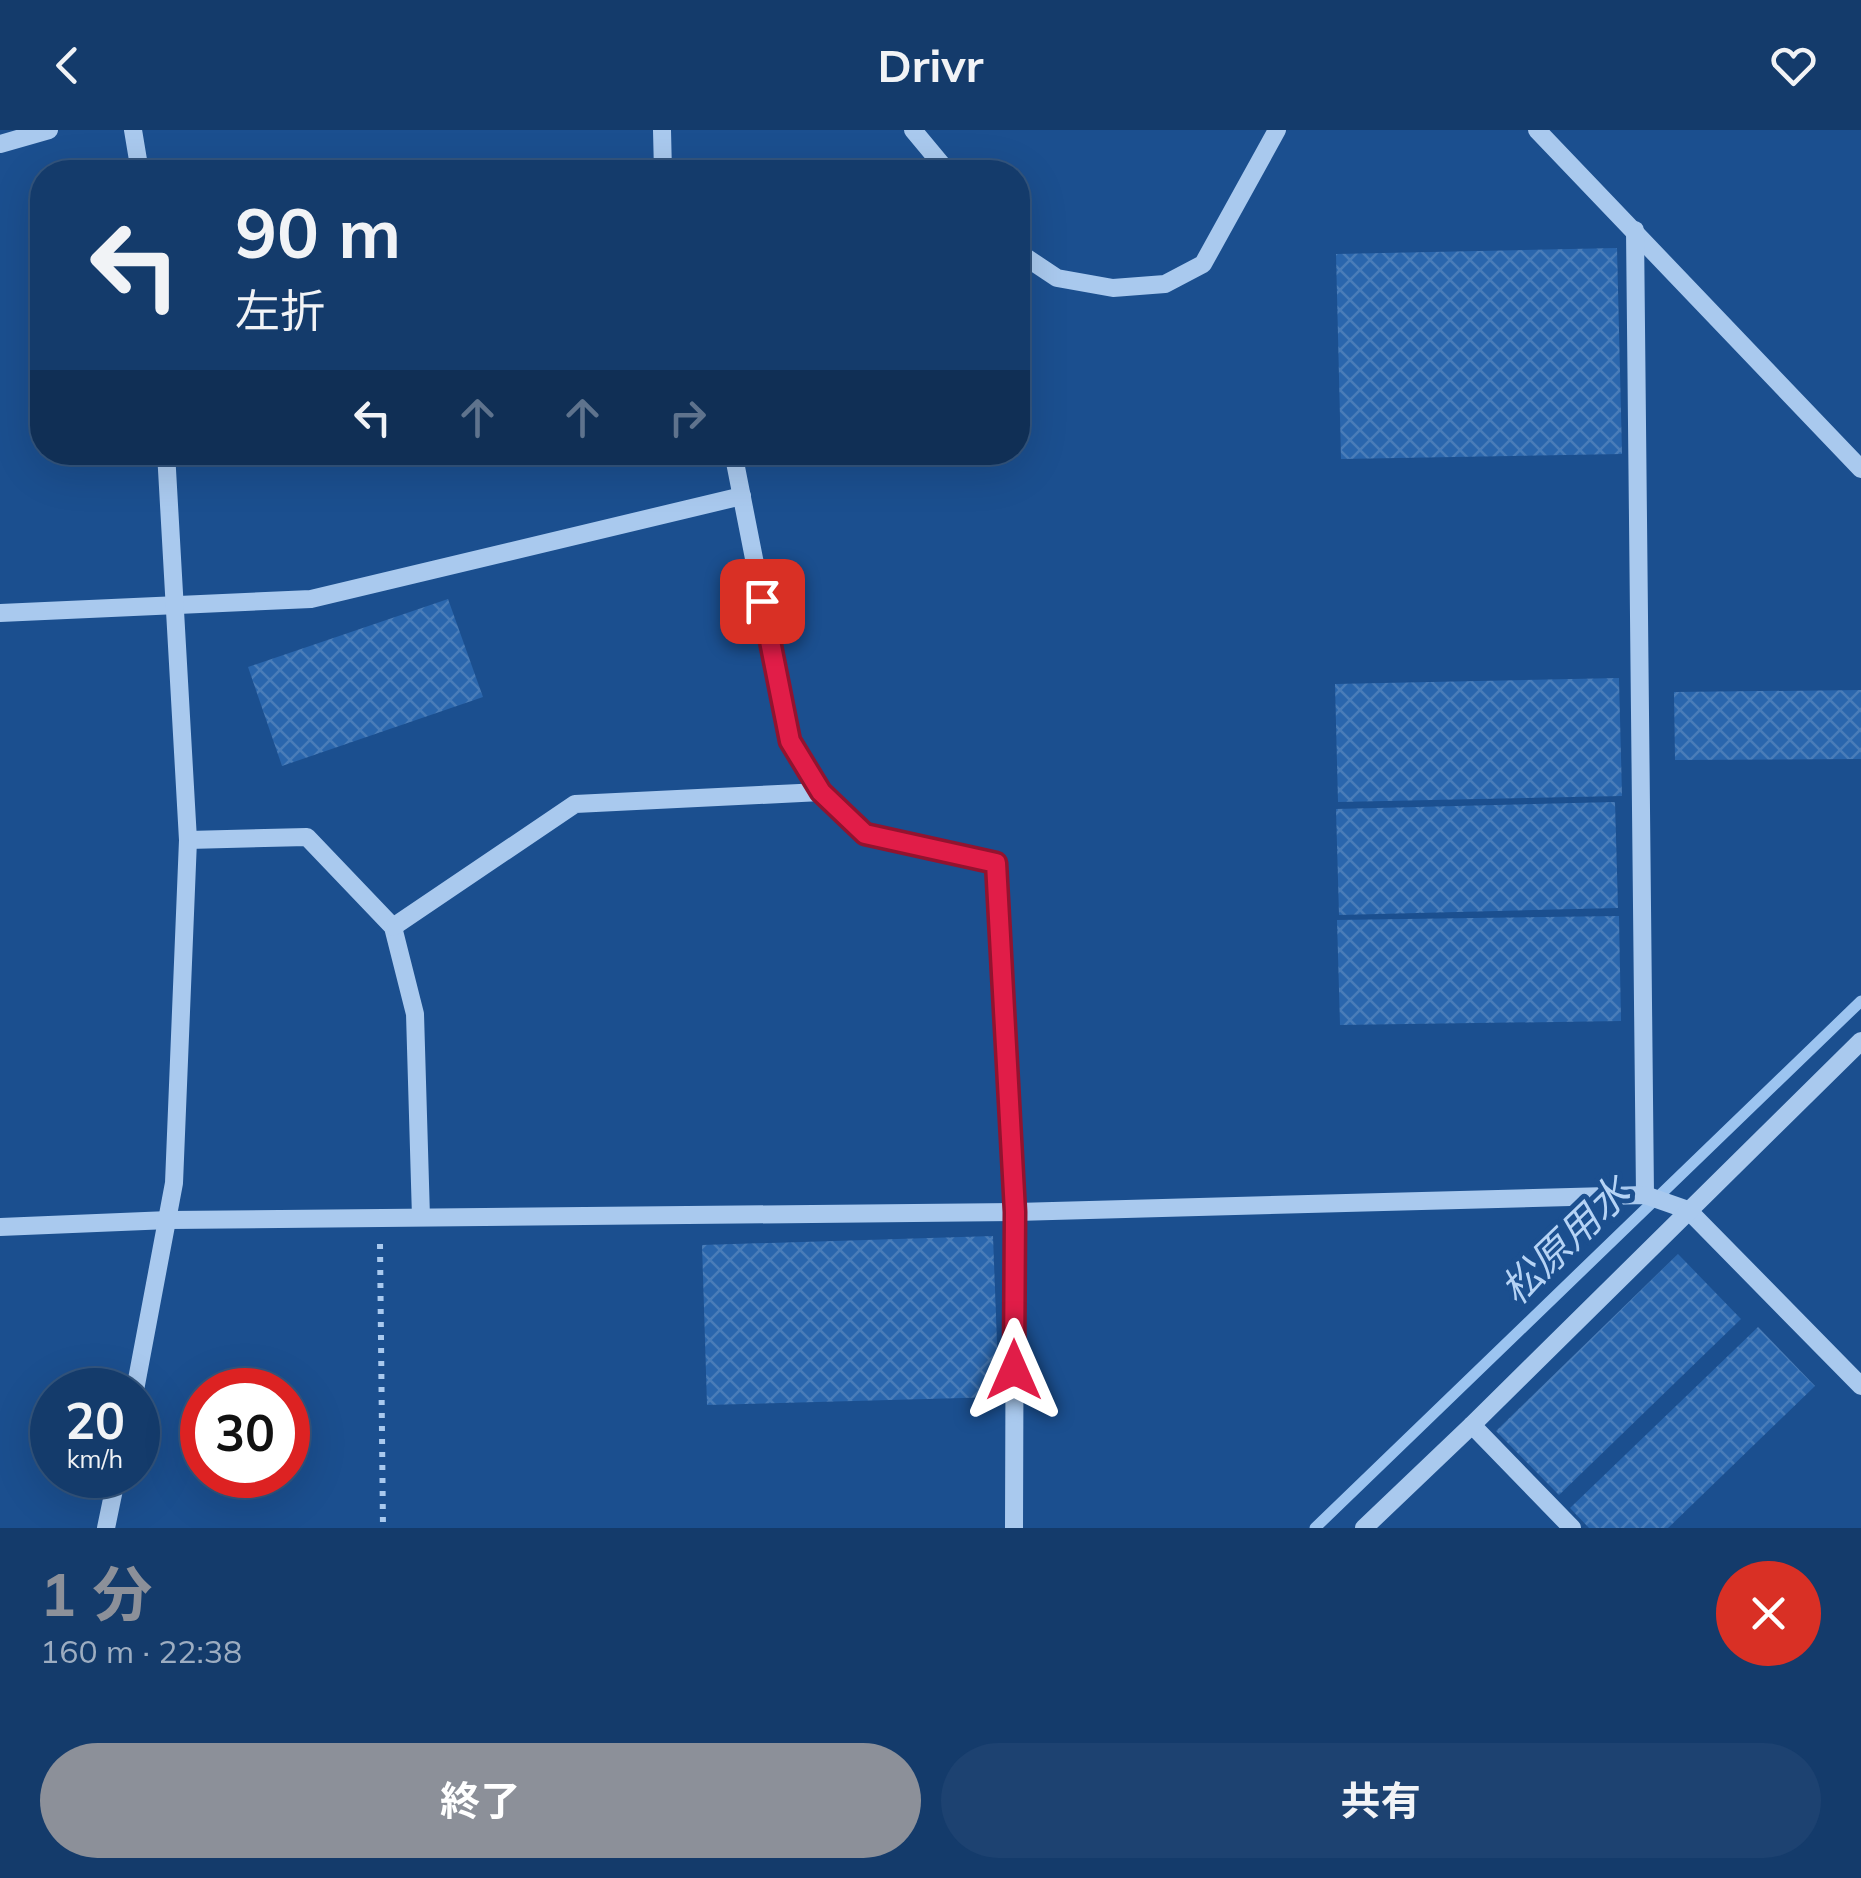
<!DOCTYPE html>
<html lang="ja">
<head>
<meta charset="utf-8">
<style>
	:root { --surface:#143b6b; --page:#1d4271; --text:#f1f3f6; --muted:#9dadc1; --line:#33557e; --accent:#8c9099 }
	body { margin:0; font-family:Mulish,"Noto Sans JP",sans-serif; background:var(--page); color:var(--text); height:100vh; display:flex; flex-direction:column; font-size:38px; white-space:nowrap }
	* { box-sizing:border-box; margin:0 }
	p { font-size:32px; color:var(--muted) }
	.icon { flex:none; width:55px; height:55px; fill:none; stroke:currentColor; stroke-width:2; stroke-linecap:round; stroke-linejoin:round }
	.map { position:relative; height:1398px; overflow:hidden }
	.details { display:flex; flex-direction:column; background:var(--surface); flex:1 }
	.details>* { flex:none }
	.guide { position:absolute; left:30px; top:30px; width:1000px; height:305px; border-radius:40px; box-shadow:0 10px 40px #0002,0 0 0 2px var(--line); background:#143b6b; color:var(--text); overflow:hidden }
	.speed { position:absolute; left:30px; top:1238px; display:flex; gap:20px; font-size:50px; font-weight:700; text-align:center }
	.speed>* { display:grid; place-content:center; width:130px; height:130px; border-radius:50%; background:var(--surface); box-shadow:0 10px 40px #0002,0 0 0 2px var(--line); line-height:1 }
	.speed small { font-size:25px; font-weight:400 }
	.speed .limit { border:15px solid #d22; background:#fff; color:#111 }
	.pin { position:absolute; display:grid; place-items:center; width:85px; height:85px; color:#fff; margin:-42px; border-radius:20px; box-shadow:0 5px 15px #0006 }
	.me { position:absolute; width:110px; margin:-55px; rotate:0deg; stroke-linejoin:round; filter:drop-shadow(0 0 8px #0008) }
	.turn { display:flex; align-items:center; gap:35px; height:210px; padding:0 40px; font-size:45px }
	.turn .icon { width:130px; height:130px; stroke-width:2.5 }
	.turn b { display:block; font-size:70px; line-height:85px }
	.lanes { display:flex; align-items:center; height:95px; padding:0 40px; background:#0003; justify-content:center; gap:50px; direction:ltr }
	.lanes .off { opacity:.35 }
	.round { display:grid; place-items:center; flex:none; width:105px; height:105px; border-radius:52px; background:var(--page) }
	.head { display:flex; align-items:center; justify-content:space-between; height:170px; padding:0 40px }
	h1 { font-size:60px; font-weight:700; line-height:75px; color:var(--accent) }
	.action { display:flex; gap:20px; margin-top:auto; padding:20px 40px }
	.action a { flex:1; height:115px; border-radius:60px; background:var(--accent); color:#fff; font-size:40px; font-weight:700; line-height:115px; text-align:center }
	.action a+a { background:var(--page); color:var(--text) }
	header { display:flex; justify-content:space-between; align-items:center; height:130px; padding:0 40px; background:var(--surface); font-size:45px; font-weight:700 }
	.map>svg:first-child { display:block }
</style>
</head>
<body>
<header><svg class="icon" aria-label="back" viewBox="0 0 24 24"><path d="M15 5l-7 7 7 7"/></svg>Drivr<svg class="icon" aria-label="heart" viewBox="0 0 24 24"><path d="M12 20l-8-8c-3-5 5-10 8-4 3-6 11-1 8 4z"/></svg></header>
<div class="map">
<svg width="1861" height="1398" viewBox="0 0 1861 1398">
	<defs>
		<pattern id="building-cross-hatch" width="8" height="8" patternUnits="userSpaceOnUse" patternTransform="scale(2.5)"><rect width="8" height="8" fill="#2a66ad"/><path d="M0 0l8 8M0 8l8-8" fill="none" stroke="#4a7db9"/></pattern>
	</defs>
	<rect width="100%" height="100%" fill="#1b4f8f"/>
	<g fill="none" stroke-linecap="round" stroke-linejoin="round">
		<polyline stroke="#9cc4f0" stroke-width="11" points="1315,1398 1861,871"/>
	</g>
	<g fill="url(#building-cross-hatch)">
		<polygon points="1617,118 1622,324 1341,329 1336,124"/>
		<polygon points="448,469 483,567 282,636 248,537"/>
		<polygon points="1619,548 1622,666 1338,672 1335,554"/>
		<polygon points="1861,560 1861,629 1675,630 1674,562"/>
		<polygon points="1615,672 1618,778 1339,785 1336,679"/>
		<polygon points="1619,786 1621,891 1340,895 1337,790"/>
		<polygon points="993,1106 999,1267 707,1275 702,1115"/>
		<polygon points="1678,1124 1741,1189 1559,1365 1496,1301"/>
		<polygon points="1758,1197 1815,1256 1668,1398 1589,1398 1570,1378"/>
	</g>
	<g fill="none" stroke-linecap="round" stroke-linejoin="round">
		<polyline stroke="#a9c9ee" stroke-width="6" stroke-dasharray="5 8" stroke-linecap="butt" points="380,1114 383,1398"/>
		<g stroke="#a9c9ee" stroke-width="18">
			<polyline points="133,0 140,42"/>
			<polyline points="662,0 663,42"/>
			<polyline points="913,0 948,42"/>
			<polyline points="1537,0 1861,339"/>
			<polyline points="0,14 49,0"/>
			<polyline points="1635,100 1645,1065"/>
			<polyline points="1018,122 1057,148 1113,158 1165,154 1203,134 1277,0"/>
			<polyline points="733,322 790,611 821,662 865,704 995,733 1015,1082 1014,1398"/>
			<polyline points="0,483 311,469 742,366"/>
			<polyline points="188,710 307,707 393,797 415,884 421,1087"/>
			<polyline points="393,797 575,674 821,662"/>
			<polyline points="0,1097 169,1090 1015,1082 1645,1065 1688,1080 1861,1256"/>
			<polyline points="135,1260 174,1053 188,710 166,322"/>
			<polyline points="1472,1295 1572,1398"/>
			<polyline points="106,1398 117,1345"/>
			<polyline points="1364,1398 1472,1295 1861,911"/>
		</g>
	</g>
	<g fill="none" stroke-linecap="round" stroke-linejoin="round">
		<defs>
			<polyline id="route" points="762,471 790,611 821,662 865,704 996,733 1015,1082 1014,1240"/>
		</defs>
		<use href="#route" stroke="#92132f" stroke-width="25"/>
		<use href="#route" stroke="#e11d48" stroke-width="18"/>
	</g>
	<g text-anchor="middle" stroke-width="10" stroke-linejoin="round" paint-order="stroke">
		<g font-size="40" font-style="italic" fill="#b5d3f5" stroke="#1b4f8f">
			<text transform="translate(1565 1111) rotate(-44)" y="14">松原用水</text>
		</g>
	</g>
</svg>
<div class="speed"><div>20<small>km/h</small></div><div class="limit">30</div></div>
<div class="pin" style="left:762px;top:471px;background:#d93025"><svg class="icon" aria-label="arrive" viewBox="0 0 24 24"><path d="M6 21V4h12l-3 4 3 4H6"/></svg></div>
<svg class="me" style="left:1014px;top:1240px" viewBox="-20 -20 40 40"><path d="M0-17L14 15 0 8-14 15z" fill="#e11d48" stroke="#fff" stroke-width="4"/></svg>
<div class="guide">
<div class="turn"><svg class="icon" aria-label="left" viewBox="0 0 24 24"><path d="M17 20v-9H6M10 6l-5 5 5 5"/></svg><div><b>90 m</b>左折</div></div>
<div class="lanes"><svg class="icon" aria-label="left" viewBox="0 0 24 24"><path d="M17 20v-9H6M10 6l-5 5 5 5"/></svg><svg class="icon off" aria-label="ahead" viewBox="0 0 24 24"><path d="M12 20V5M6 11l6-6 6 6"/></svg><svg class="icon off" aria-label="ahead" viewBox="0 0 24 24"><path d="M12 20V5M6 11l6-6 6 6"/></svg><svg class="icon off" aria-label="right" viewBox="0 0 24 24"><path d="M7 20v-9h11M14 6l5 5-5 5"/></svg></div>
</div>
</div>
<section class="details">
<div class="head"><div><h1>1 分</h1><p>160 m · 22:38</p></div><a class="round" style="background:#d93025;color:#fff"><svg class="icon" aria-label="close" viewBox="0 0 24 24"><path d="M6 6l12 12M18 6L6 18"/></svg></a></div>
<div class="action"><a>終了</a><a>共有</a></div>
</section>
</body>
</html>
